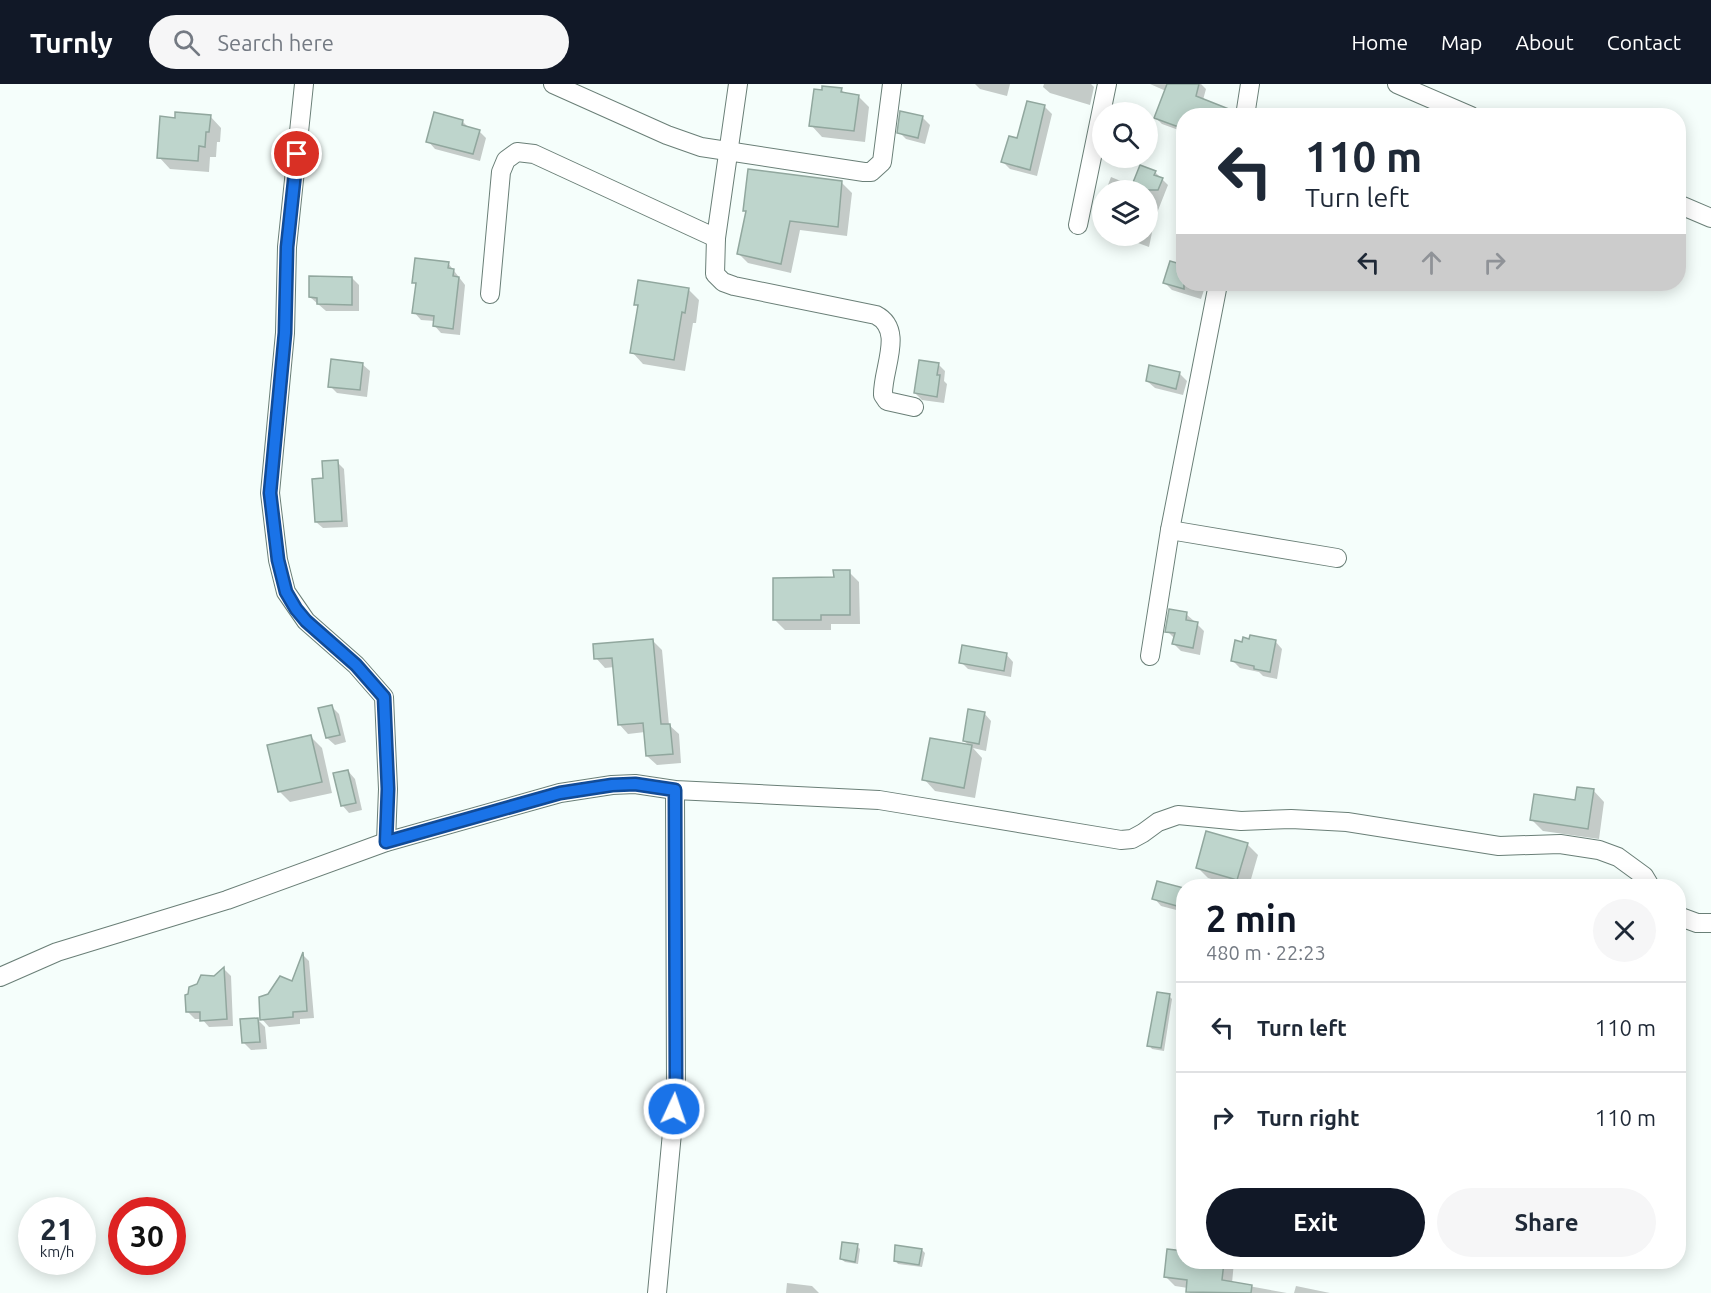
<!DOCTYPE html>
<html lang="en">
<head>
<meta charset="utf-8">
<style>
	:root { --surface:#fff; --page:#f6f6f7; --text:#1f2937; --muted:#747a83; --line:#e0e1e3; --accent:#111827 }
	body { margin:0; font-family:Ubuntu,sans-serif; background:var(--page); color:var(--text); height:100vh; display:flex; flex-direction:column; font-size:22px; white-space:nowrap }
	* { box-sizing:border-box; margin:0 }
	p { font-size:20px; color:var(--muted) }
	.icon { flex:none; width:33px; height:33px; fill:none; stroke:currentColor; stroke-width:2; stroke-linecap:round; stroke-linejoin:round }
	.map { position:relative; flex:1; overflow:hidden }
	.drawer { position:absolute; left:1176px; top:795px; width:510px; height:390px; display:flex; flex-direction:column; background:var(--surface); border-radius:24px; box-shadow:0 3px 15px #0003 }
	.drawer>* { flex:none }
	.hud { position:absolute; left:1176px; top:24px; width:510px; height:183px; border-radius:24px; box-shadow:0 3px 15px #0003; background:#fff; color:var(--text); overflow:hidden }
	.fabs { position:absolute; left:1092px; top:18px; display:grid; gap:12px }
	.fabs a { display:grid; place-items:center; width:66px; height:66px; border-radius:50%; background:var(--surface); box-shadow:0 3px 15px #0003; font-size:30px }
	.speed { position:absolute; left:18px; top:1113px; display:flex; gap:12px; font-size:30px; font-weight:700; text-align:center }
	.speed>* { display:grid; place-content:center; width:78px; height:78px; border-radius:50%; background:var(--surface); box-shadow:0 3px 15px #0003; line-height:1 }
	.speed small { font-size:15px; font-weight:400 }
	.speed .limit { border:9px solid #d22; background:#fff; color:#111 }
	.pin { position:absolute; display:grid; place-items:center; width:51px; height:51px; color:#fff; margin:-26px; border:3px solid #fff; border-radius:50%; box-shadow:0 2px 6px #0007 }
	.me { position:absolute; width:66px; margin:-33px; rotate:3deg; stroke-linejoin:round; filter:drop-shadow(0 0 4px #0008) }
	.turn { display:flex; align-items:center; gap:21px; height:126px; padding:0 30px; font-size:27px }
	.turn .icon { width:78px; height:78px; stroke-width:2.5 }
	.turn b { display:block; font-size:42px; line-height:51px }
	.lanes { display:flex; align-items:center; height:57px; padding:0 30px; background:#0003; justify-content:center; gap:30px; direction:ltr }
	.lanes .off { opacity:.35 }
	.round { display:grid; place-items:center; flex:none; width:63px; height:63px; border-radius:32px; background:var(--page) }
	.summary { display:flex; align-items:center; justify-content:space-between; height:102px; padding:0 30px }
	h1 { font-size:36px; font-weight:700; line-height:45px; color:var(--accent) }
	.primary-button { display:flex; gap:12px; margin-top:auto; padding:12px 30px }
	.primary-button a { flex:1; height:69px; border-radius:36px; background:var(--accent); color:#fff; font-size:24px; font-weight:700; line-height:69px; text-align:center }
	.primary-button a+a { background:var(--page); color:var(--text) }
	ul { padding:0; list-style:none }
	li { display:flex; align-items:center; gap:18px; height:90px; padding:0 30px; border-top:2px solid var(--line) }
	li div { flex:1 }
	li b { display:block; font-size:22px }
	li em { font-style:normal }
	header { display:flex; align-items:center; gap:36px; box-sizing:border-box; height:84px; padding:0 30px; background:var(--accent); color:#fff }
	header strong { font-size:28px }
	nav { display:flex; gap:33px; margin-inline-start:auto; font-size:21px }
	.search { width:420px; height:54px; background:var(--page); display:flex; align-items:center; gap:15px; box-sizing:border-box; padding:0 21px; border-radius:33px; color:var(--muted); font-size:22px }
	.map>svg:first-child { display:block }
</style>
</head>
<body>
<header>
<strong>Turnly</strong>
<div class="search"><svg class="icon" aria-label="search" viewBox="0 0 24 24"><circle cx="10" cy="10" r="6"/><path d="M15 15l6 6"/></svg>Search here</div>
<nav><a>Home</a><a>Map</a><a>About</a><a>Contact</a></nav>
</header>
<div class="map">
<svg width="1711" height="1209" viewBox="0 0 1711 1209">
	<rect width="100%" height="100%" fill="#f5fefb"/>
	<g fill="#0003">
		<polygon points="975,0 1010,0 1007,12 980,5"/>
		<polygon points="1044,0 1091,0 1094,3 1090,21 1050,9 1043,3"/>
		<polygon points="1150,0 1201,0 1206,5 1203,16 1232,27 1236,32 1184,32 1184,48 1162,40 1156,34 1166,7"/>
		<polygon points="841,5 846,11 858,12 869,23 865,58 822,53 811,41"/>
		<polygon points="1028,18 1045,23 1052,30 1037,92 1010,85 1003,78 1018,56"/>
		<polygon points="210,32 221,44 220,58 217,58 216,73 210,73 209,88 170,85 159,73 177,35"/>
		<polygon points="922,33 930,41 925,60 906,55 899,48"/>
		<polygon points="462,37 470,45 479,47 486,54 480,77 435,65 428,57"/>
		<polygon points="1155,88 1168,101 1155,134 1149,163 1119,152 1148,152 1148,106 1106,106 1111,93 1133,102"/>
		<polygon points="842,99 852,109 847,152 800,146 791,189 748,179 738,169 747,129 745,126"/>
		<polygon points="1102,116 1102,145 1094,138"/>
		<polygon points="448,179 465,201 460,251 441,249 434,241 435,237 421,236 414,228 417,202 414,198"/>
		<polygon points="352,194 359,201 359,227 326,227 310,213"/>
		<polygon points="1165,199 1184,200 1206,200 1201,215 1172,206"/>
		<polygon points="688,205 699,216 696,239 693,239 685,287 643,280 632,268 639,223 635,220"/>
		<polygon points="362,280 370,287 367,313 337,309 330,302"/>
		<polygon points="938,280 945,287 944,297 947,300 944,319 922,316 915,309"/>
		<polygon points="1179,289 1187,297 1183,311 1155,304 1147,297"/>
		<polygon points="337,378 344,385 348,443 323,444 316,438 324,396"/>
		<polygon points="849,488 859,498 860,540 831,540 831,546 785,546 775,536 835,495"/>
		<polygon points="1186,530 1194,537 1193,539 1197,540 1204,547 1200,571 1181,567 1174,560 1175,555 1167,547"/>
		<polygon points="653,557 662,566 669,641 679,650 681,679 657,681 647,672 645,648 628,650 619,640 614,583 605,584 596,574"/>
		<polygon points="1275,557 1282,565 1277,595 1263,592 1259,588 1240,584 1233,577 1243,559"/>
		<polygon points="1006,570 1013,578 1011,593 968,585 961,578"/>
		<polygon points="332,623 339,630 346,658 335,661 327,654"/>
		<polygon points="984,629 991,637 986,667 973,664 982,674 975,714 935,707 924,695 970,662 964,657"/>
		<polygon points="311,653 322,664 332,709 290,718 279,707"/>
		<polygon points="348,687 355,695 362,726 349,729 342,721"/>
		<polygon points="1593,706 1604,718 1599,755 1543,747 1532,736 1576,718"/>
		<polygon points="1247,760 1258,771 1249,802 1236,802 1208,794 1197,783"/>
		<polygon points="1184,806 1184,828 1161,822 1154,814"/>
		<polygon points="303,871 309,877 314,934 300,935 300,940 269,943 262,935 292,899"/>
		<polygon points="224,885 231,892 233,942 209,943 202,935 195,935 188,928"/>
		<polygon points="1169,912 1172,915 1164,967 1152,965 1149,961"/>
		<polygon points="258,936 265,943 267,965 251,966 243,958"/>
		<polygon points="1178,956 1184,957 1184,977 1176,969"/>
		<polygon points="144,1121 163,1121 169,1126 144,1126"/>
		<polygon points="857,1162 860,1165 858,1180 845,1178 841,1175"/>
		<polygon points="922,1166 925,1169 922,1183 898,1180 895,1176"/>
		<polygon points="140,1178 171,1178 172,1181 145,1182"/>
		<polygon points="1184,1178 1234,1178 1232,1199 1287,1209 1190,1209 1188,1204 1175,1202 1166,1193"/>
		<polygon points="787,1199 812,1202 819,1209 786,1209"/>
		<polygon points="1296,1202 1330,1209 1294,1209"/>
	</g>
	<g fill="#bed5cc" stroke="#91a79e" stroke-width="1.5">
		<polygon points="1167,0 1199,0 1196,12 1234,27 1234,32 1184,32 1184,45 1154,34"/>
		<polygon points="822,2 842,4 841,8 859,11 854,47 809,42 814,5 822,6"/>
		<polygon points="1027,17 1045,21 1030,86 1001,78 1009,52 1017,54"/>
		<polygon points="900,27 923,32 918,54 897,49"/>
		<polygon points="175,28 211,31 209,48 206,48 205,63 199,62 198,77 157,74 160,32 175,34"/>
		<polygon points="434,28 463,36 462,41 480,46 473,70 426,58"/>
		<polygon points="1140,81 1156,87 1154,91 1163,94 1158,106 1130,106"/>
		<polygon points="748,85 842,97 838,143 790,137 781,180 737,170 746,127 743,127"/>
		<polygon points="415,174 449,178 448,184 454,185 453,192 459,193 453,245 433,242 434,232 412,229 416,199 412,199"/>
		<polygon points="1170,177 1184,181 1184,205 1163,199"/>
		<polygon points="309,192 352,193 352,221 317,220 317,214 309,213"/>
		<polygon points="638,196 689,204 685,229 682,228 674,276 630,269 638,221 634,221"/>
		<polygon points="331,275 363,279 360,306 328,303"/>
		<polygon points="919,276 939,279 937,291 940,291 937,313 914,309"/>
		<polygon points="1149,281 1180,288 1176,305 1146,297"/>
		<polygon points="338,376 342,437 315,438 312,395 323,394 322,377"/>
		<polygon points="833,486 850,486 850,531 821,531 821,536 773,536 773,494 834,493"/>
		<polygon points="1169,525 1187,528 1186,536 1198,538 1193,564 1172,560 1175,549 1165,548"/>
		<polygon points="1250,551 1276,556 1270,588 1254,585 1254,582 1231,577 1235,556 1242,558 1243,553 1249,555"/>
		<polygon points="653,555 661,640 670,640 673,670 646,672 643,639 618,641 612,574 594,575 593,560"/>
		<polygon points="962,561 1007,569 1004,587 959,579"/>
		<polygon points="332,621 340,651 326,654 318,624"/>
		<polygon points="968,625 985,628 979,660 963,657"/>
		<polygon points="311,651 322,698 278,708 267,661"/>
		<polygon points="930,654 972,661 964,704 922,696"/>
		<polygon points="348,686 356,719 341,722 333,689"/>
		<polygon points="1577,703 1594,705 1588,745 1530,736 1534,710 1575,716"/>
		<polygon points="1206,747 1248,759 1237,796 1196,784"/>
		<polygon points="1157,797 1184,804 1184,824 1152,815"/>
		<polygon points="303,868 307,927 293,928 293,933 260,936 259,913 268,910 280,892 292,897"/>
		<polygon points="224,883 227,935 200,937 200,928 186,928 185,911 188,910 189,903 197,900 201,891 214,892"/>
		<polygon points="1157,908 1170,910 1161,964 1147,962"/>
		<polygon points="258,934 260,958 242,959 240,935"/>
		<polygon points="842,1158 858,1160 855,1178 840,1175"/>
		<polygon points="895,1161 922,1165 919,1181 894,1177"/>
		<polygon points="1167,1165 1184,1167 1184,1178 1224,1178 1222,1196 1252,1201 1251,1209 1186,1208 1187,1196 1164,1193"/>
	</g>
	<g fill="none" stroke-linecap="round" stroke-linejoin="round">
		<defs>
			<g id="street">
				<polyline points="304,0 287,163 285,249 270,409 278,476 286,508 306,537 356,581 384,613 388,705 386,758"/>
				<polyline points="553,0 667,51 701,63 864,88 871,88 882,78 892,0"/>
				<path d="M 738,0 L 716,154 L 715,190 L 723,198 L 734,202 L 876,231 C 905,246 882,285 883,311 L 887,317 L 914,323"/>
				<polyline points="1397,0 1471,32"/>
				<polyline points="1245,32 1250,0"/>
				<polyline points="1678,120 1711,134"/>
				<polyline points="1078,141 1107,0"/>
				<polyline points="490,210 501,88 506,76 517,68 534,70 716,154"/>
				<polyline points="1170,446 1337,474"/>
				<polyline points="1150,572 1170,446 1218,200"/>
				<polyline points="1678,832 1697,839 1711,839"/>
				<polyline points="0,893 57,868 227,816 386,758 560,709 612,701 635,700 675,706 879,716 1121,756 1132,755 1143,749 1158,738 1178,731 1241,737 1291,735 1347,738 1499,762 1560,760 1599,766 1618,773 1644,792 1650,802"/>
				<polyline points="657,1209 676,1006 675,706"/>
			</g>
		</defs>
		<use href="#street" stroke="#6a7f77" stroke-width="20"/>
		<use href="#street" stroke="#fff" stroke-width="18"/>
	</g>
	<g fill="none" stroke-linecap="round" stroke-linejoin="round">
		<defs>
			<polyline id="route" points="297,70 287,163 285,249 270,409 278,476 286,508 296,525 306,537 356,581 384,613 388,705 386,758 560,709 612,701 635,700 675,706 676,1006 674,1025"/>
		</defs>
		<use href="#route" stroke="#114b97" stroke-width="15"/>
		<use href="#route" stroke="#1a73e8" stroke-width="10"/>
	</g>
</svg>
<div class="fabs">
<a><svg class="icon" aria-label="search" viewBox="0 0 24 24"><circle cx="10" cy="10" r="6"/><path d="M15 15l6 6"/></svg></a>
<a><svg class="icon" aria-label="layers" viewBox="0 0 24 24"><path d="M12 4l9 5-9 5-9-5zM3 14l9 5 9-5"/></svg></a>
</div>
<div class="speed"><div>21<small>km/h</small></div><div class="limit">30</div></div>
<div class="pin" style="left:297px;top:70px;background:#d93025"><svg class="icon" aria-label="arrive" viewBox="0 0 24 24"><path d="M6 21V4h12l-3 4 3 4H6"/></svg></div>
<svg class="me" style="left:674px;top:1025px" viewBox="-20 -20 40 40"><circle r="17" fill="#1a73e8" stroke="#fff" stroke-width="3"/><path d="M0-11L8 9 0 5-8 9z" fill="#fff"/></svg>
<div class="hud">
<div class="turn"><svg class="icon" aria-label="left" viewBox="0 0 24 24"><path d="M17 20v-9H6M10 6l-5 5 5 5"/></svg><div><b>110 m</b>Turn left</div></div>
<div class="lanes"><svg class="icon" aria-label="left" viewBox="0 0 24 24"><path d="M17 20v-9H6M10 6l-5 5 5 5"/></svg><svg class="icon off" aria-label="ahead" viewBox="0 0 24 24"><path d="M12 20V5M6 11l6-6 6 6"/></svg><svg class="icon off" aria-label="right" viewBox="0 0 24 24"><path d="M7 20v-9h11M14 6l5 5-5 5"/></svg></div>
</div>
<section class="drawer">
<div class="summary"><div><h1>2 min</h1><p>480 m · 22:23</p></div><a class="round"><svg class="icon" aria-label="close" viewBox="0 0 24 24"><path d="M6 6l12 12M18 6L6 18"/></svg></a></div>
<ul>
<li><svg class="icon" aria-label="left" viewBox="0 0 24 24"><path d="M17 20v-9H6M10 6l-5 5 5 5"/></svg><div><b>Turn left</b></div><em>110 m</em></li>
<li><svg class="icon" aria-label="right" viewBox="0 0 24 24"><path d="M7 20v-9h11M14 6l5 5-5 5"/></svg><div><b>Turn right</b></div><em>110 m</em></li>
</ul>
<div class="primary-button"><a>Exit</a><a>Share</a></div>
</section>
</div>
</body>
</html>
